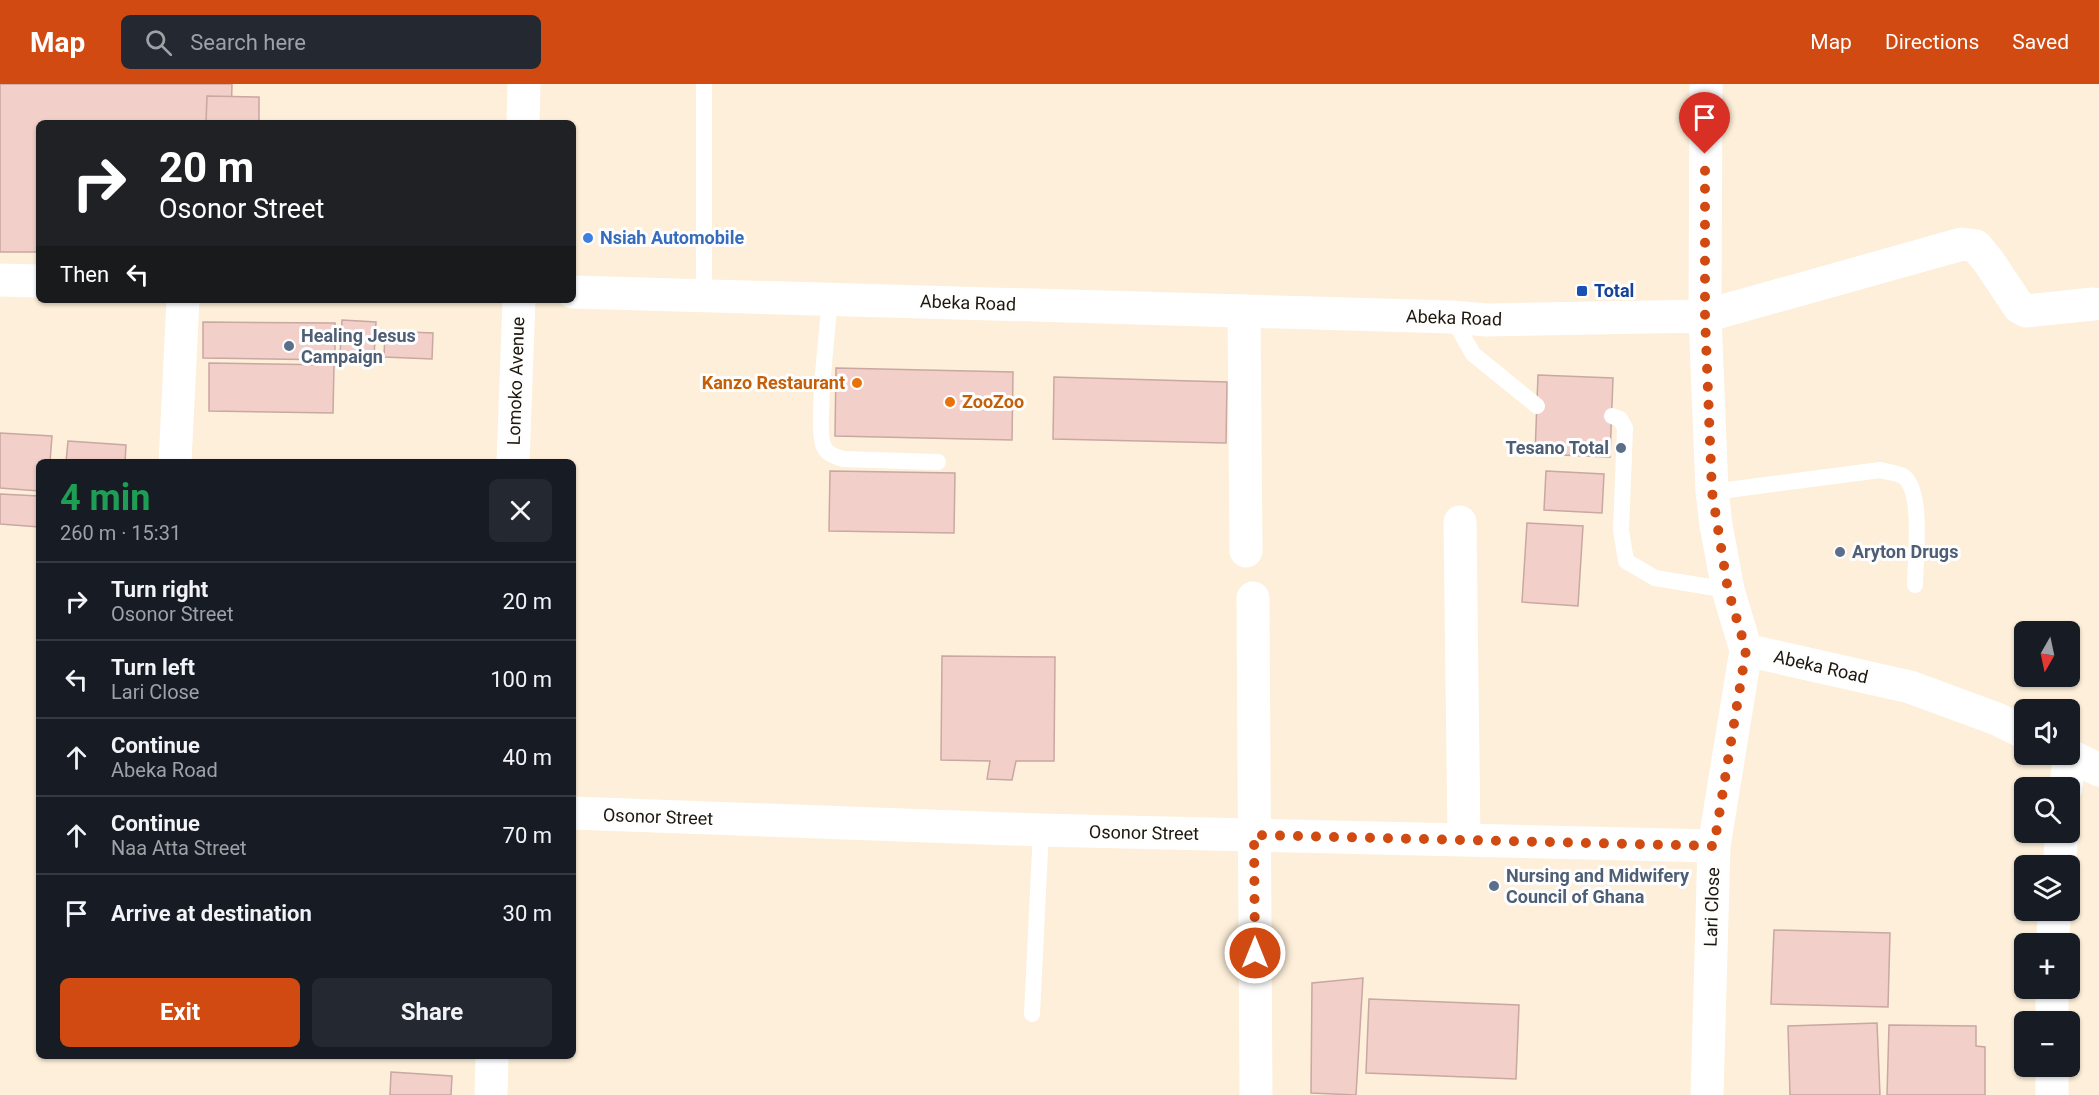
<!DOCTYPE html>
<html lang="en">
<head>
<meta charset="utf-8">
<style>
	:root { --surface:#171b24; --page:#242831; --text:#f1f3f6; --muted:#9ea1a6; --line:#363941; --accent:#d14a12 }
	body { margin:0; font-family:Roboto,sans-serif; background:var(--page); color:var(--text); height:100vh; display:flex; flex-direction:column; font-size:22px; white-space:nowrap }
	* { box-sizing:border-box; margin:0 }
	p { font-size:20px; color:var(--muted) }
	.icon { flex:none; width:33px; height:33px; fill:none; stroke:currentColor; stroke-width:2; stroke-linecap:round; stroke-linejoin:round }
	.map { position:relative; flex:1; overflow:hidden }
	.panel { position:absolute; left:36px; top:375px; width:540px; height:600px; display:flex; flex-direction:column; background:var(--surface); border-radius:9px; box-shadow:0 2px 4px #0004 }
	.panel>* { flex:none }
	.guide { position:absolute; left:36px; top:36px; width:540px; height:183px; border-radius:9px; box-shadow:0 2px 4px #0004; background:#202124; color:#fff; overflow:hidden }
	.needle { width:39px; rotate:189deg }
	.tools { position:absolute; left:2014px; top:537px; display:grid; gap:12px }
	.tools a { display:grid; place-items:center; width:66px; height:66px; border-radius:9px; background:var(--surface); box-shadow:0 2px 4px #0004; font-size:30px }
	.pin { position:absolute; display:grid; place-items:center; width:51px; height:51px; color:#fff; margin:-62px -26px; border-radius:50% 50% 50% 0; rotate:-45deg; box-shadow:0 0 6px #0007 }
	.pin .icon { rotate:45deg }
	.me { position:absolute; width:66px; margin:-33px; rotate:0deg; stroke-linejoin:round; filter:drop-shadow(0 0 4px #0008) }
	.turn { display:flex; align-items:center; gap:21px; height:126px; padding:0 24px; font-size:27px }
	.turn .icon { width:78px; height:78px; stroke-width:2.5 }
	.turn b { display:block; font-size:42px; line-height:51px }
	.then { display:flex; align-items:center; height:57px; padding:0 24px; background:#0003; gap:12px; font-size:22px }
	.round { display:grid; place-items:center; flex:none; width:63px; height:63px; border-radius:9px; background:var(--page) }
	.summary { display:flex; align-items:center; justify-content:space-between; height:102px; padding:0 24px }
	h1 { font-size:36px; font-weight:700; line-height:45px; color:#1e9e55 }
	.action { display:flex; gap:12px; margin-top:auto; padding:12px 24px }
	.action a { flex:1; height:69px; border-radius:9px; background:var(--accent); color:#fff; font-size:24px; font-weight:700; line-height:69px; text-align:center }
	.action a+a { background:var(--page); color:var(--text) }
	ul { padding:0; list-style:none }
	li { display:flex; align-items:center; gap:18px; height:78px; padding:0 24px; border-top:2px solid var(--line) }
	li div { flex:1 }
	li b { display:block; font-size:22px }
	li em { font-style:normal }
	header { display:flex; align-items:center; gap:36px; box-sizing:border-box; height:84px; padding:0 30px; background:var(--accent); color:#fff }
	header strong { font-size:28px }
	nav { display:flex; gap:33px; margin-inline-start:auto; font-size:21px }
	.search { width:420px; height:54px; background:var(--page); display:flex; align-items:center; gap:15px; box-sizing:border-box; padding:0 21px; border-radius:9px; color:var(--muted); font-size:22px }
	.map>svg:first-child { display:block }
</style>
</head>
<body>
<header>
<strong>Map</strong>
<div class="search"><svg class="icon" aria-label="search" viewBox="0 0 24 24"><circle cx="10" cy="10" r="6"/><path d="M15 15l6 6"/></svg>Search here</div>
<nav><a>Map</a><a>Directions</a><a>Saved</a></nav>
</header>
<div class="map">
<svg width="2099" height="1011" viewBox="0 0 2099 1011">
	<rect width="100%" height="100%" fill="#fdefd9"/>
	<g fill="#f3cfca" stroke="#c9a7a2" stroke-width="1.5">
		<polygon points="0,0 232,0 231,39 39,39 39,168 0,168"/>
		<polygon points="207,12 259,13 259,39 206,39"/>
		<polygon points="342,236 376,238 374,273 340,271"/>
		<polygon points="203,238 335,239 335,276 203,274"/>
		<polygon points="385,247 433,249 432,275 384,273"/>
		<polygon points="209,279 334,281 333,329 209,327"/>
		<polygon points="836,284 1013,288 1012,356 835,352"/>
		<polygon points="1538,291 1613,294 1610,373 1535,370"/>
		<polygon points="1054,293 1227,298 1226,359 1053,355"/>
		<polygon points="0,349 52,352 50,378 39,378 39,407 0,404"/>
		<polygon points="68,357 126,361 125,378 66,378"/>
		<polygon points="830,387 955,389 954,449 829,447"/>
		<polygon points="1546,387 1604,390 1602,429 1544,426"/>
		<polygon points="0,410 39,412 39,443 0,440"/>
		<polygon points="1527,439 1583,442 1578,522 1522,518"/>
		<polygon points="942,572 1055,573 1054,677 1016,677 1012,696 987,695 990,677 941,676"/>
		<polygon points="1774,846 1890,849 1888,923 1771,920"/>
		<polygon points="1363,894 1356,1011 1311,1009 1312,899"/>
		<polygon points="1369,915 1519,921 1516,995 1366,989"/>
		<polygon points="1877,939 1880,1011 1790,1011 1788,942"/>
		<polygon points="1889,941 1976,942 1976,962 1985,963 1985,1011 1887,1011"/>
		<polygon points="391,988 452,992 451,1011 390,1011"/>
	</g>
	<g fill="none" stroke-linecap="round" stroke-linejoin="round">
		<g stroke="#fff" stroke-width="16">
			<polyline points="704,212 704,0"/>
			<path d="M 830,215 C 828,241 815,346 824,363 C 828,371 835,372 843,375 L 938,378"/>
			<polyline points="1452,233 1473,270 1537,322"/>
			<polyline points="1612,332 1620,335 1625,344 1621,446 1626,477 1655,494 1728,506"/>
			<path d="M 1712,408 L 1880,386 C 1887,388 1897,389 1903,392 C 1924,406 1915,477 1915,501"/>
			<polyline points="1032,930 1041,746"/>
		</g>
		<g stroke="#fff" stroke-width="33">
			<polyline points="1706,0 1705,232 1962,160 1976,162 1989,178 2019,223 2026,227 2093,220"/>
			<polyline points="523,39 524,0"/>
			<polyline points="1244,227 1246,467"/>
			<polyline points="175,378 183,216"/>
			<polyline points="513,378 519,216"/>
			<polyline points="1460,438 1464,755"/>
			<polyline points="1253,514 1256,1011"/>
			<polyline points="2066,704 2069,672"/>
			<polyline points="573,729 1041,746 1714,762"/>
			<polyline points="2059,782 2062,748"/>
			<polyline points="2052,860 2055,826"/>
			<polyline points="2052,904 2052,938"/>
			<polyline points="2052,982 2052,1011"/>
			<polyline points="491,1011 492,972"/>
			<polyline points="1707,1011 1714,762 1746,566"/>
		</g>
		<g stroke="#fff" stroke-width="33">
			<polyline points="0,196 39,197"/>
			<polyline points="573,208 1452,233 1486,236 1705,232 1712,408 1716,441 1728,506 1746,566 1910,603 1997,635 2025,649"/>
			<polyline points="2067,670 2099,686"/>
		</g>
	</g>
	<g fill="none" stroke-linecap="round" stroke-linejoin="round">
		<polyline stroke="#d14a12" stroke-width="10" stroke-dasharray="0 18" points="1255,869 1254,751 1714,762 1746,566 1728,506 1712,408 1705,232 1705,70"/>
	</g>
	<circle fill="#3f7fe0" stroke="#fefefe" stroke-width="2" cx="588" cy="154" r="6"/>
	<rect fill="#1a4fb4" stroke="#fefefe" stroke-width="2" x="1576" y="201" width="12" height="12" rx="3"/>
	<g fill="#5c6f8a" stroke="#fefefe" stroke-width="2">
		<circle cx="289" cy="262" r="6"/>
		<circle cx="1621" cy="364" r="6"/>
		<circle cx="1840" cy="468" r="6"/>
		<circle cx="1494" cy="802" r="6"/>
	</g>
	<g fill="#e8710a" stroke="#fefefe" stroke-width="2">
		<circle cx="857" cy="299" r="6"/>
		<circle cx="950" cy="318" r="6"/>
	</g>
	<g text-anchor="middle" stroke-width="6" stroke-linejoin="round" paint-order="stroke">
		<g font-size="18" font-weight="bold" fill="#366cbe" stroke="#fefefe" text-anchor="start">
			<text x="600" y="160">Nsiah Automobile</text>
		</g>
		<g font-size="18" font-weight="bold" fill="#164399" stroke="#fefefe" text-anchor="start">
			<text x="1594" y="213">Total</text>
		</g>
		<g font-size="18" fill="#1d170d" stroke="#fefefe">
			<text transform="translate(968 219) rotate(2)" y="6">Abeka Road</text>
			<text transform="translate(1454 234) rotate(2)" y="6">Abeka Road</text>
			<text transform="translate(516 297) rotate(-88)" y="6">Lomoko Avenue</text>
			<text transform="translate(1821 583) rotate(13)" y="6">Abeka Road</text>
			<text transform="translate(658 733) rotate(2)" y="6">Osonor Street</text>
			<text transform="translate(1144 749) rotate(1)" y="6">Osonor Street</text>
			<text transform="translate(1712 823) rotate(-88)" y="6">Lari Close</text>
		</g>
		<g font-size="18" font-weight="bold" fill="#4e5e75" stroke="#fefefe" text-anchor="start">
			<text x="301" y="258">Healing Jesus<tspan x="301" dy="21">Campaign</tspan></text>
			<text x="1609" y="370" text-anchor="end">Tesano Total</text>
			<text x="1852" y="474">Aryton Drugs</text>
			<text x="1506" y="798">Nursing and Midwifery<tspan x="1506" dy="21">Council of Ghana</tspan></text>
		</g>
		<g font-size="18" font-weight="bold" fill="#c56008" stroke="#fefefe" text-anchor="end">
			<text x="845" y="305">Kanzo Restaurant</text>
			<text x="962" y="324" text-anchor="start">ZooZoo</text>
		</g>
	</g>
</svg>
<div class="tools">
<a><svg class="needle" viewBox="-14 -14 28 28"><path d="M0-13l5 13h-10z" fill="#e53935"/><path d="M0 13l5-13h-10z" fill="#9ea1a6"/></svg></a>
<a><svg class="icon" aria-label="sound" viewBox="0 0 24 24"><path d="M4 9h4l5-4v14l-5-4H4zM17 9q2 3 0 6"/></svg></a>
<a><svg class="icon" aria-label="search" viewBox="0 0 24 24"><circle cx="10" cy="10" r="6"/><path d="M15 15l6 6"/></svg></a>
<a><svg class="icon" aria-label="layers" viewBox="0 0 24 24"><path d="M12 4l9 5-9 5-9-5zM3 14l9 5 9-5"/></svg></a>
<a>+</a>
<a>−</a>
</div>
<div class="pin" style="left:1705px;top:70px;background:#d93025"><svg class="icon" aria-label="arrive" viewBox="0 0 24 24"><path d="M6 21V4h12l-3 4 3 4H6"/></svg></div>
<svg class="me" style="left:1255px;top:869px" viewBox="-20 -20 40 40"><circle r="17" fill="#d14a12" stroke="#fff" stroke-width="3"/><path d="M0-11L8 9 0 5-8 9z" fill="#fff"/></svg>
<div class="guide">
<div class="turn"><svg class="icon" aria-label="right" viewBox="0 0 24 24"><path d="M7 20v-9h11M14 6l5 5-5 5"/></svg><div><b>20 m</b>Osonor Street</div></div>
<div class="then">Then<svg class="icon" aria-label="left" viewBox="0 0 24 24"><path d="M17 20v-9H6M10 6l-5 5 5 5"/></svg></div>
</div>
<section class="panel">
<div class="summary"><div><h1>4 min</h1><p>260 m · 15:31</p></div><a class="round"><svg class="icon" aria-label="close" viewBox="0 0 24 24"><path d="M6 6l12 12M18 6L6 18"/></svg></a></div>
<ul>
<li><svg class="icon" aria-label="right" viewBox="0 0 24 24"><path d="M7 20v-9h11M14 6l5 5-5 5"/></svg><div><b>Turn right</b><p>Osonor Street</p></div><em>20 m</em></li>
<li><svg class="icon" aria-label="left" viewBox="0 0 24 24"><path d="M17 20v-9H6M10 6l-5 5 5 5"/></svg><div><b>Turn left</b><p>Lari Close</p></div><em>100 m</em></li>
<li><svg class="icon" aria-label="ahead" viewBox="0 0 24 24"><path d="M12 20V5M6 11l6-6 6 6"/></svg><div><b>Continue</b><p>Abeka Road</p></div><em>40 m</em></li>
<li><svg class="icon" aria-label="ahead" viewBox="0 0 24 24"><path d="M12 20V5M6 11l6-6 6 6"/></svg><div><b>Continue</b><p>Naa Atta Street</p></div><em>70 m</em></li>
<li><svg class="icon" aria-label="arrive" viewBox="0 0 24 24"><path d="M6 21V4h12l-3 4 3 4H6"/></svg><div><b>Arrive at destination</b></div><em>30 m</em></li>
</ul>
<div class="action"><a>Exit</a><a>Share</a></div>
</section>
</div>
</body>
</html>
